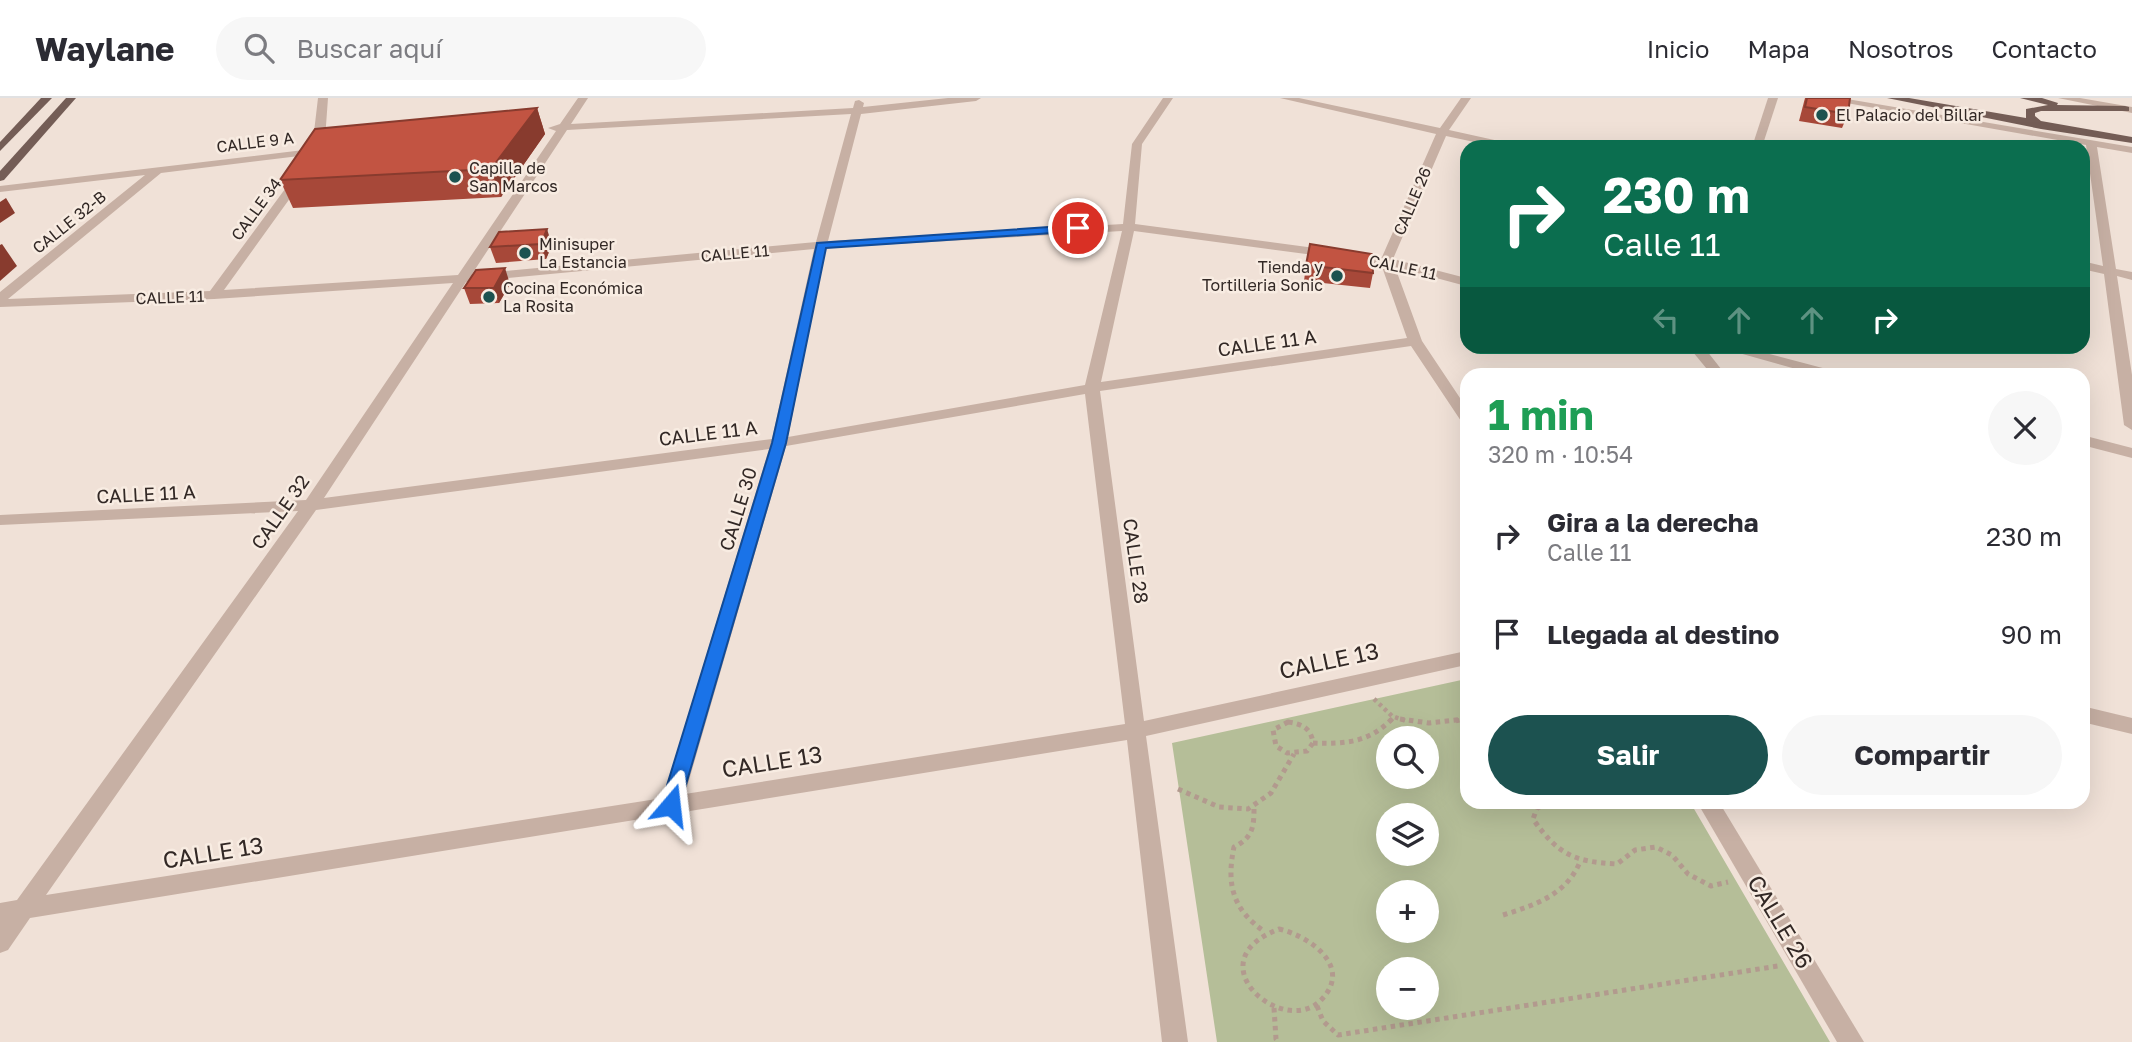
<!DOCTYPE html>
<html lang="es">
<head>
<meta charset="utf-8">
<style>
	:root { --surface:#fff; --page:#f7f7f7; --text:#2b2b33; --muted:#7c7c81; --line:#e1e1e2; --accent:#1c5250 }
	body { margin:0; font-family:"Golos Text",sans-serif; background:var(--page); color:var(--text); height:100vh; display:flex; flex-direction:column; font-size:26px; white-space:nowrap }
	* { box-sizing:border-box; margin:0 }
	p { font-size:23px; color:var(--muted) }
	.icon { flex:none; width:38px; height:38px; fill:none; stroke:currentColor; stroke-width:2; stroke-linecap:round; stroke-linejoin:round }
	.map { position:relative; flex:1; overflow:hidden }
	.side { position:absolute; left:1460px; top:270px; width:630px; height:441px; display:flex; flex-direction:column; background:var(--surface); border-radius:21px; box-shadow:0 7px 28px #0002 }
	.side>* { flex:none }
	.banner { position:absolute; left:1460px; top:42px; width:630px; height:214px; border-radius:21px; box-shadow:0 7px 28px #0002; background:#0b6e4f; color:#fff; overflow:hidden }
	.controls { position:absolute; left:1376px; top:628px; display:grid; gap:14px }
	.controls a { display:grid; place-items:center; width:63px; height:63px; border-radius:50%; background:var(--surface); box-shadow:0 7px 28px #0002; font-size:35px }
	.pin { position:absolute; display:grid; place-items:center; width:60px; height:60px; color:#fff; margin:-30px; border:4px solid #fff; border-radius:50%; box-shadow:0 2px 7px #0007 }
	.me { position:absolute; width:77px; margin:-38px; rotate:17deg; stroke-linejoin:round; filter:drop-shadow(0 0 5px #0008) }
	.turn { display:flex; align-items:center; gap:24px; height:147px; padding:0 28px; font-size:32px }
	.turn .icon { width:91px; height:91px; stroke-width:2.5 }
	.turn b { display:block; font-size:49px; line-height:60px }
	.lanes { display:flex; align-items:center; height:66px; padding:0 28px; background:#0003; justify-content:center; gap:35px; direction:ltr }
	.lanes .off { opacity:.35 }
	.round { display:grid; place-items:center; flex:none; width:74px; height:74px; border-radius:37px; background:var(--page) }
	.summary { display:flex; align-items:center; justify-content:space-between; height:119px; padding:0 28px }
	h1 { font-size:42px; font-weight:700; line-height:52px; color:#1e9e55 }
	.button { display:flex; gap:14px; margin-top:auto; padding:14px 28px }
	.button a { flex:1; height:80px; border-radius:42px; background:var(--accent); color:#fff; font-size:28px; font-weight:700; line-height:80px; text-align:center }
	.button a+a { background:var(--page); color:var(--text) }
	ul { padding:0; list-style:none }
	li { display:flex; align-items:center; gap:21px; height:98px; padding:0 28px }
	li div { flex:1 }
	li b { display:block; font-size:26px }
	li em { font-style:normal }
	header { display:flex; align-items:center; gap:42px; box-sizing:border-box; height:98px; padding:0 35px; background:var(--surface); border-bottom:2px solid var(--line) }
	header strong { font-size:33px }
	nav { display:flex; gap:38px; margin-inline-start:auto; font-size:24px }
	.search { width:490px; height:63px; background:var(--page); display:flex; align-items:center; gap:18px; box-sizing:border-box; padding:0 24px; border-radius:38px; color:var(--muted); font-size:26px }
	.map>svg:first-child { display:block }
</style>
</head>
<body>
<header>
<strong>Waylane</strong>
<div class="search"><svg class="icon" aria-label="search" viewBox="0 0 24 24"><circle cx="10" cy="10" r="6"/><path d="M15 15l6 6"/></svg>Buscar aquí</div>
<nav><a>Inicio</a><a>Mapa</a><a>Nosotros</a><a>Contacto</a></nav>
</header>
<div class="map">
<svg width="2132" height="944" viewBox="0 0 2132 944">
	<rect width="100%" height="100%" fill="#f0e1d7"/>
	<path fill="#b5be98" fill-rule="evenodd" d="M 1466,581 L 1466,704 L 1690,704 L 1830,944 L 1217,944 L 1172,645 ZM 1388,640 L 1426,640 L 1426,679 L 1388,679 ZM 1388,718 L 1426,718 L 1426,756 L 1388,756 ZM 1388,794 L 1426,794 L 1426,833 L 1388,833 ZM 1388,872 L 1426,872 L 1426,910 L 1388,910 Z"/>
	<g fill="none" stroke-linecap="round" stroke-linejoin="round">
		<g stroke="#b29a8e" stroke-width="4.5" stroke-dasharray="3.5 3.5" stroke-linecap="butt">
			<polyline points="1374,601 1392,618 1406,623"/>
			<polyline points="1390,623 1395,618"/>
			<polyline points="1456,623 1466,621"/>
		</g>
		<g stroke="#b29a8e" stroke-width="5" stroke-dasharray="4.5 4.5" stroke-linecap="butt">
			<polyline points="1400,621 1429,625 1466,621"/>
			<path d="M 1288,624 C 1302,626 1311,630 1313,645 L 1307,653 L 1287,655 L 1276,648 L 1273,632 Z"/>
			<path d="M 1313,645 C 1345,646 1368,645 1392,621"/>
			<polyline points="1178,691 1219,709 1248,711 1271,695 1294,656"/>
			<path d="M 1557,704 L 1537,710 L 1533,721 C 1558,757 1575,764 1617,766 L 1635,752 L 1656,749 L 1672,757 L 1688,776 L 1711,788 L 1728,784"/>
			<path d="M 1254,711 C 1254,730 1252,740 1234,749 C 1226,787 1233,812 1265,834"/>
			<path d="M 1503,817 C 1535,807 1566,797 1580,764"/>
			<path d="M 1279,831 C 1309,838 1353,868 1322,901 C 1285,942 1192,864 1279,831 Z"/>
			<polyline points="1317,908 1323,923 1338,937 1778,868"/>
			<polyline points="1274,910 1276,941 1279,944"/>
		</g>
		<g fill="#c7b0a4" fill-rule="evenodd">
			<path d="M 318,0 L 328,0 L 324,55 L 161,75 L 8,201 L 210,193 L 296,76 L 300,75 L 306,78 L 224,192 L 458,177 L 556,33 L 548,30 L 560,26 L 578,0 L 588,0 L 571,26 L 853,10 L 855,3 L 859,2 L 864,5 L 863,9 L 948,0 L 981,0 L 976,3 L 861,16 L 828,143 L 1123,126 L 1132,46 L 1163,0 L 1173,0 L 1142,46 L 1135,126 L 1382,159 L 1436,36 L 1280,0 L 1299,0 L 1440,30 L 1461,0 L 1471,0 L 1449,32 L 1517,47 L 1518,49 L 1498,49 L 1446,38 L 1393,161 L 1466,180 L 1466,188 L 1395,169 L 1422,243 L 1466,309 L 1466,324 L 1461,323 L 1411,248 L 1100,293 L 1144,623 L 1466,553 L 1466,567 L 1146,638 L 1188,944 L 1162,944 L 1127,642 L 30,820 L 8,852 L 0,855 L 0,805 L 17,802 L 298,413 L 0,427 L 0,417 L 306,402 L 453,185 L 214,201 L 0,209 L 0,194 L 145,77 L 0,94 L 0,88 L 312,51 ZM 851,16 L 816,144 L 472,176 L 567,32 ZM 1122,133 L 1085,287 L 788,339 L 826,150 ZM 1134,133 L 1381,166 L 1407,240 L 1101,284 ZM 814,151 L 772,341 L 324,400 L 466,184 ZM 1085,296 L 1125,626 L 685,696 L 786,348 ZM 769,351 L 663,700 L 46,797 L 316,412 Z"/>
			<polygon points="1768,0 1778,0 1762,49 1752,49"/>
			<polygon points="1818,0 1841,0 2132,49 2132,55 2097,49 2116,171 2132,174 2132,182 2117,178 2132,277 2132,332 2124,327 2104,176 2082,171 2082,163 2103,168 2086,47"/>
			<polygon points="2058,0 2080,0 2132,9 2132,15"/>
			<polygon points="1688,248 1703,248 1725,276 1711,276"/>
			<polygon points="1714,248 1739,248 1834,273 1836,276 1814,276"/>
			<polygon points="2082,337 2132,350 2132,360 2082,347"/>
			<polygon points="2082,608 2132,620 2132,636 2082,624"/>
			<polygon points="1697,704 1719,704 1864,944 1837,944"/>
		</g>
		<g fill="#745d56" fill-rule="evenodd">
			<polygon points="41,0 52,0 0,53 0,44"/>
			<polygon points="66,0 76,0 4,82 0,83 0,73"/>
			<polygon points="1887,0 1909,0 2026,20 2026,11 2048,7 2020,0 2042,0 2058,5 2057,7 2125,8 2129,9 2129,13 2041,13 2035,15 2035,18 2041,23 2132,39 2132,45 2041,31"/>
		</g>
	</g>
	<g fill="#a74839">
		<polygon points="1805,0 1850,0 1848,16 1842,30 1799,23"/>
		<polygon points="537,10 545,36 501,99 293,110 280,82"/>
		<polygon points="499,134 552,147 546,161 496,165 490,149"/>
		<polygon points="1306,167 1373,175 1370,190 1304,183"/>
		<polygon points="510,186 499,205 470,206 464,190"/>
	</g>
	<g fill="#883b2e">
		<polygon points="537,10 545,36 501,99 491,71"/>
		<polygon points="6,100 15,115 0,125 0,104"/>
		<polygon points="547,131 552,147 546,161 541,146"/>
		<polygon points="2,146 17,168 0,183 0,147"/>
		<polygon points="505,170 510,186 499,205 494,190"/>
	</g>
	<g fill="#c25442" stroke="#883b2e" stroke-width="2">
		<polygon points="1807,0 1850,0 1848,16 1805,9"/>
		<polygon points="537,10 491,71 280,82 315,31"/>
		<polygon points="547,131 541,146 490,149 499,134"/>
		<polygon points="1310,146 1372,156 1373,175 1306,167"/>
		<polygon points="505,170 494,190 464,190 476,172"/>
	</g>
	<polygon fill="#1a73e8" stroke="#114b97" stroke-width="2" points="1078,127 1082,128 1082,133 826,150 786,345 680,707 677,713 664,713 661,707 772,345 817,145"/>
	<g fill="#1c5250" stroke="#f8ece2" stroke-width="2.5">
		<circle cx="1822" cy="17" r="7"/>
		<circle cx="455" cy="79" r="7"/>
		<circle cx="525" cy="155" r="7"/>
		<circle cx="1337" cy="178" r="7"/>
		<circle cx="489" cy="199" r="7"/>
	</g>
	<g text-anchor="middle" stroke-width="5" stroke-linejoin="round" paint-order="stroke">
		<g font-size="16" fill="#322825" stroke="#f8ece2" text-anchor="start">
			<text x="1836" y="23">El Palacio del Billar</text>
			<text x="469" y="76">Capilla de<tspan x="469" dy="18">San Marcos</tspan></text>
			<text x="539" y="152">Minisuper<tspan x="539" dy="18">La Estancia</tspan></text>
			<text x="1323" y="175" text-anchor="end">Tienda y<tspan x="1323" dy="18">Tortilleria Sonic</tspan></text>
			<text x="503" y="196">Cocina Económica<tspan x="503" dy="18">La Rosita</tspan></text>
		</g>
		<g font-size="16" fill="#322825" stroke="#f8ece2">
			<text transform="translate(255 44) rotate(-7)" y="6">CALLE 9 A</text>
			<text transform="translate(1412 103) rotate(-67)" y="6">CALLE 26</text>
			<text transform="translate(256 111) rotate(-54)" y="6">CALLE 34</text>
			<text transform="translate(69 124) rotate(-39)" y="6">CALLE 32-B</text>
			<text transform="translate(735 155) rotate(-5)" y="6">CALLE 11</text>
			<text transform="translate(1403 169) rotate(12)" y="6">CALLE 11</text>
			<text transform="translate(170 199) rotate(-2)" y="6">CALLE 11</text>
		</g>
		<g font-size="19" fill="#322825" stroke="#f8ece2">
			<text transform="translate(1267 245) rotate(-8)" y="7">CALLE 11 A</text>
			<text transform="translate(708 335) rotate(-7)" y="7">CALLE 11 A</text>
			<text transform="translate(146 396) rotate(-3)" y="7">CALLE 11 A</text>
			<text transform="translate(738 411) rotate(-73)" y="7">CALLE 30</text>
			<text transform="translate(280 414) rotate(-55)" y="7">CALLE 32</text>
			<text transform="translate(1136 463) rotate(82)" y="7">CALLE 28</text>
		</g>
		<g font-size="23" fill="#322825" stroke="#f8ece2">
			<text transform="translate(1329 563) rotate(-12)" y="8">CALLE 13</text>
			<text transform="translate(772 664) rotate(-9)" y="8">CALLE 13</text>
			<text transform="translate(213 755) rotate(-9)" y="8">CALLE 13</text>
			<text transform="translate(1780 824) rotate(59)" y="8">CALLE 26</text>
		</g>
	</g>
</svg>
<div class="controls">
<a><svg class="icon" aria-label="search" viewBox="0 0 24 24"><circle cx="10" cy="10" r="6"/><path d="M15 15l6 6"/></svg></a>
<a><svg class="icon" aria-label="layers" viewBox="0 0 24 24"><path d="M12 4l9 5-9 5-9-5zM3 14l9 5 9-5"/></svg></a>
<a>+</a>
<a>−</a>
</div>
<div class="pin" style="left:1078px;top:130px;background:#d93025"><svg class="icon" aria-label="arrive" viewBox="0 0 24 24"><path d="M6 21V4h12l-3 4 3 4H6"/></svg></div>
<svg class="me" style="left:671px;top:707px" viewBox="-20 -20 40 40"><path d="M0-17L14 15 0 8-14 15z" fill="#1a73e8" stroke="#fff" stroke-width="4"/></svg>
<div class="banner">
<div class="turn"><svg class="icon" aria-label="right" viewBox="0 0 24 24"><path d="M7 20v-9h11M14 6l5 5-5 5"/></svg><div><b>230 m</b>Calle 11</div></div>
<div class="lanes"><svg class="icon off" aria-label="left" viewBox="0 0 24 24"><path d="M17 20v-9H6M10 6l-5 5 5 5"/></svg><svg class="icon off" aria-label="ahead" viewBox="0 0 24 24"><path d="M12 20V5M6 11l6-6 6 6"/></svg><svg class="icon off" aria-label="ahead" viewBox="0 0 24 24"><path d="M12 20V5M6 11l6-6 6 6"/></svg><svg class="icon" aria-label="right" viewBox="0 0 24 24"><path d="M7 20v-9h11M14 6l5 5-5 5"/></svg></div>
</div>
<section class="side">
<div class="summary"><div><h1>1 min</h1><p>320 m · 10:54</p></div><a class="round"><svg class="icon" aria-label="close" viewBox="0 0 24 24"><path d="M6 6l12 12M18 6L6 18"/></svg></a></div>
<ul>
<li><svg class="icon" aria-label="right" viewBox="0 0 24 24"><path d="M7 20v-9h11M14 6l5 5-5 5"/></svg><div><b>Gira a la derecha</b><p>Calle 11</p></div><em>230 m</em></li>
<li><svg class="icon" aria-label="arrive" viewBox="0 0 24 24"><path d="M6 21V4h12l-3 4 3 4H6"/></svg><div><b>Llegada al destino</b></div><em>90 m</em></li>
</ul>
<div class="button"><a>Salir</a><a>Compartir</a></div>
</section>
</div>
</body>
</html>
